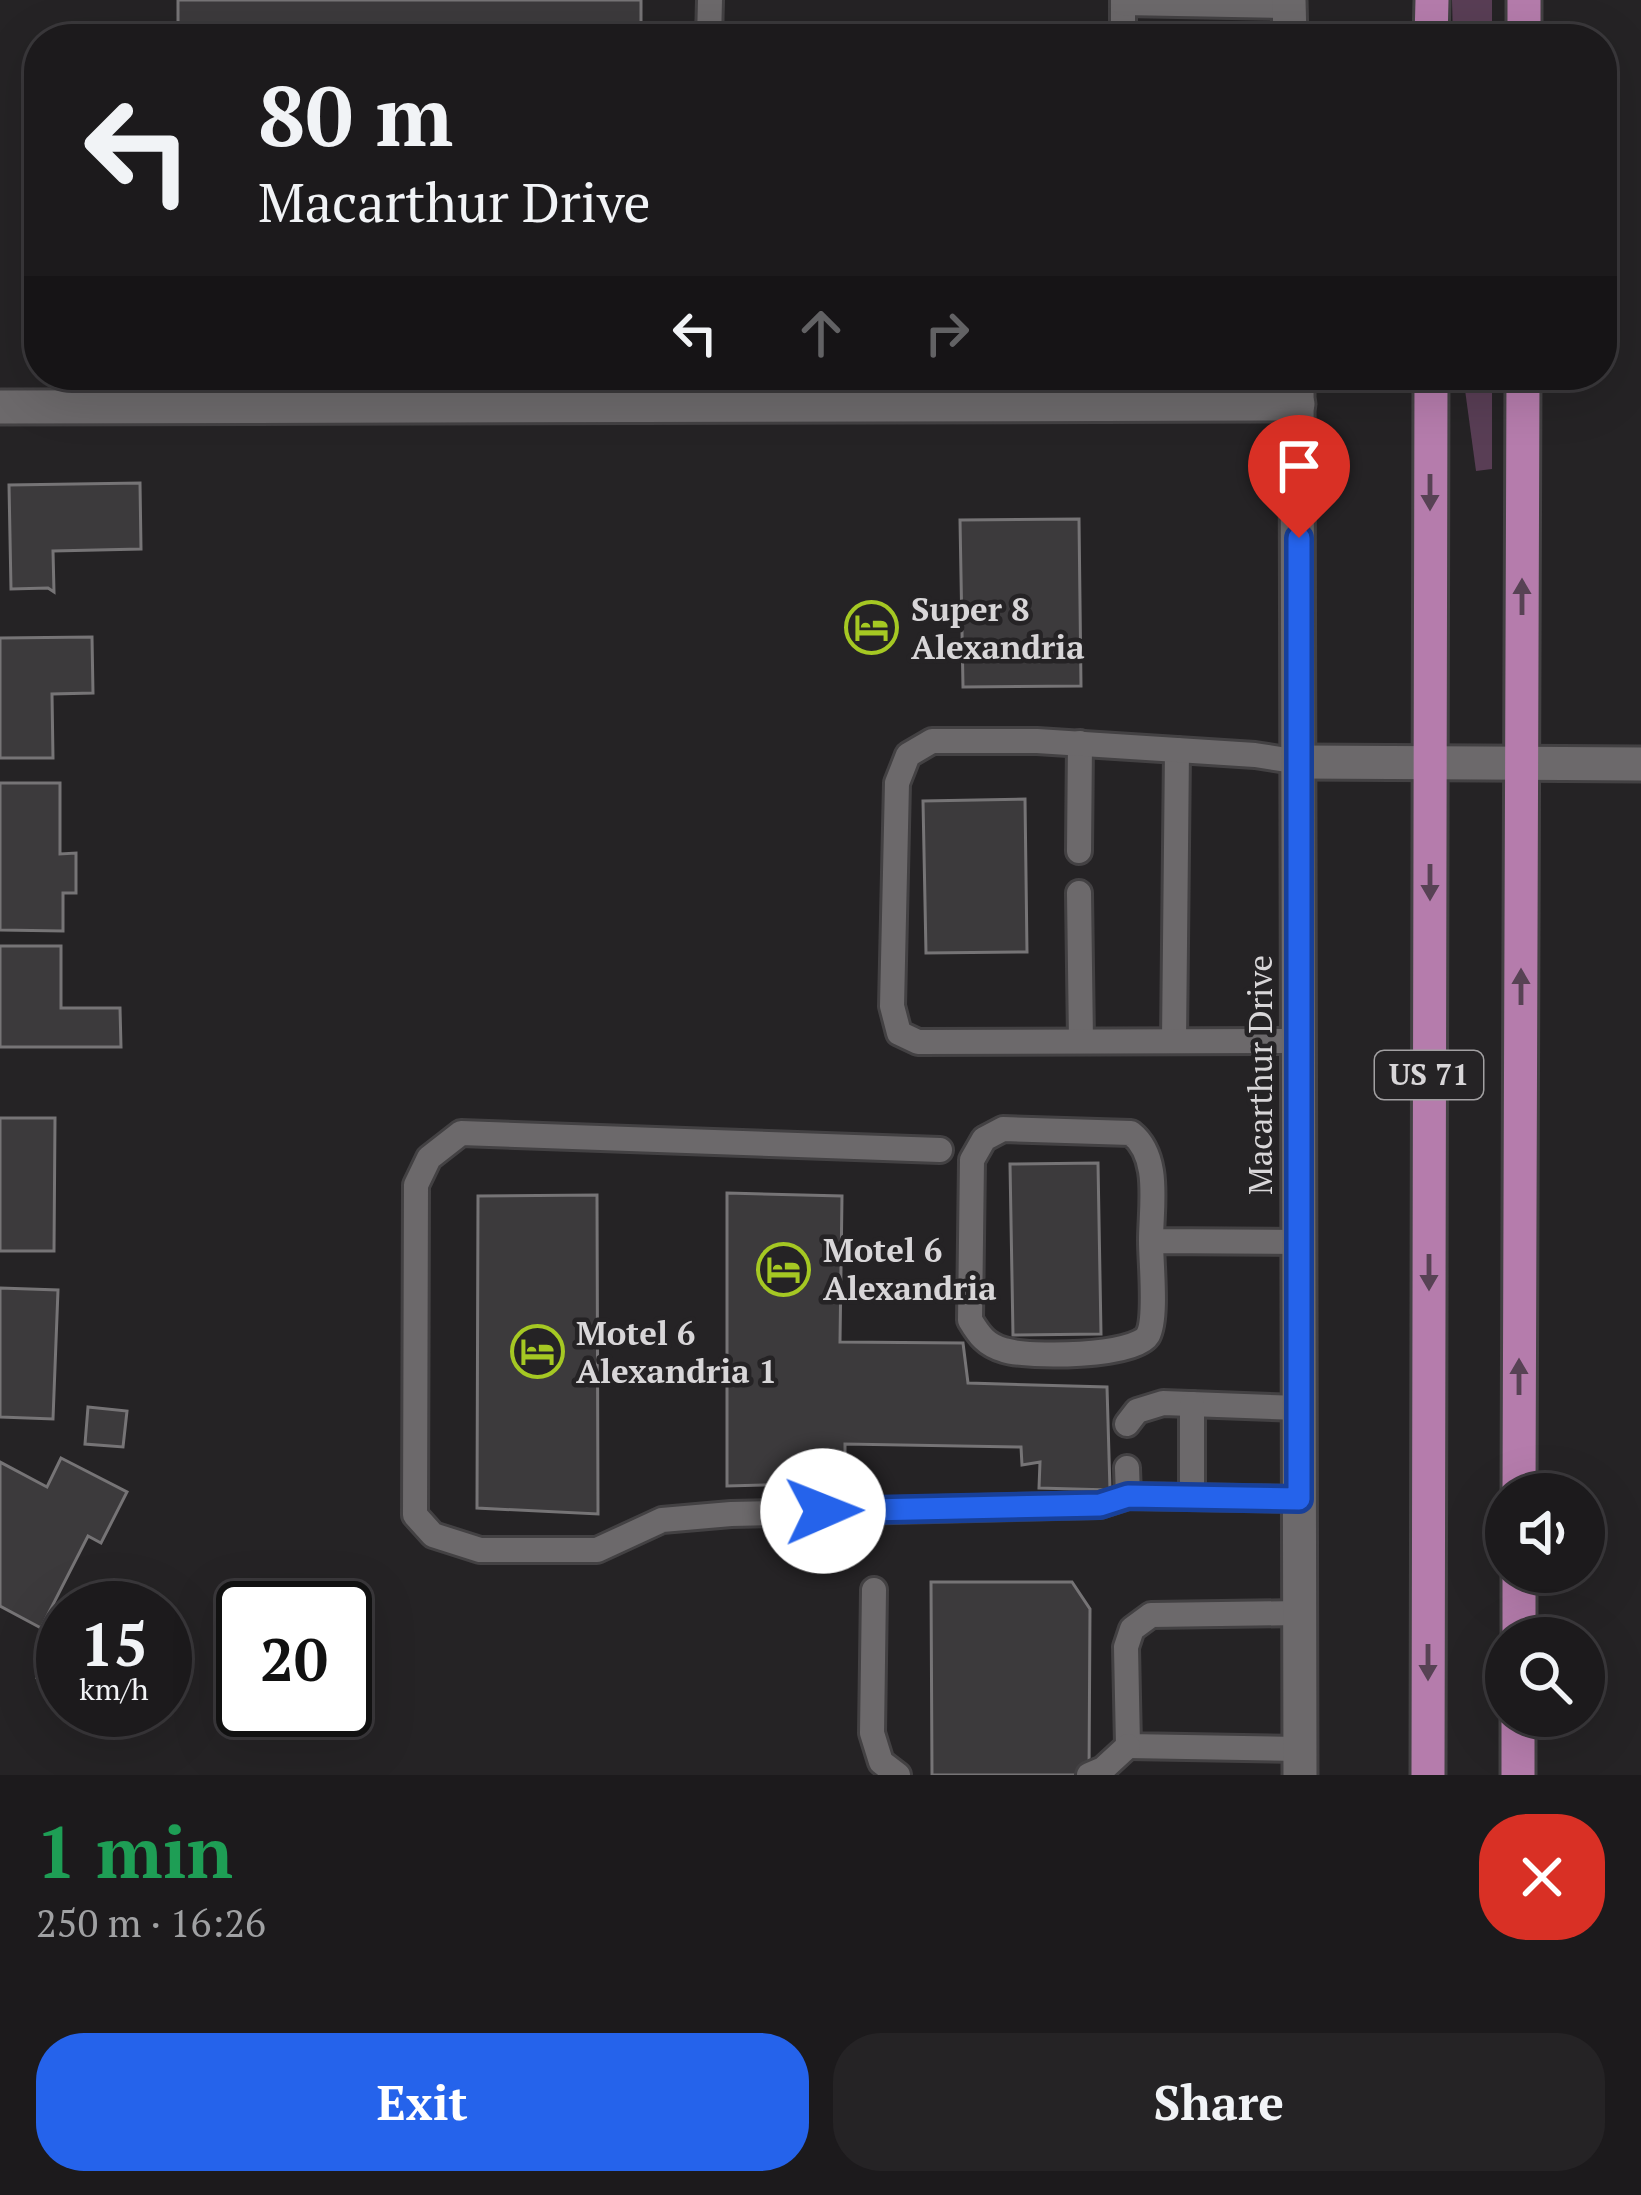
<!DOCTYPE html>
<html lang="en">
<head>
<meta charset="utf-8">
<style>
	:root { --surface:#1c1a1c; --page:#252325; --text:#f1f3f6; --muted:#a0a1a3; --line:#3a383b; --accent:#2563eb }
	body { margin:0; font-family:"PT Serif",serif; background:var(--page); color:var(--text); height:100vh; display:flex; flex-direction:column; font-size:45px; white-space:nowrap }
	* { box-sizing:border-box; margin:0 }
	p { font-size:39px; color:var(--muted) }
	.icon { flex:none; width:66px; height:66px; fill:none; stroke:currentColor; stroke-width:2; stroke-linecap:round; stroke-linejoin:round }
	.map { position:relative; height:1775px; overflow:hidden }
	.drawer { display:flex; flex-direction:column; background:var(--surface); flex:1 }
	.drawer>* { flex:none }
	.hud { position:absolute; left:24px; top:24px; width:1593px; height:366px; border-radius:48px; box-shadow:0 12px 48px #0002,0 0 0 3px var(--line); background:#1c1a1c; color:var(--text); overflow:hidden }
	.controls { position:absolute; left:1485px; top:1473px; display:grid; gap:24px }
	.controls a { display:grid; place-items:center; width:120px; height:120px; border-radius:50%; background:var(--surface); box-shadow:0 12px 48px #0002,0 0 0 3px var(--line); font-size:60px }
	.speed { position:absolute; left:36px; top:1581px; display:flex; gap:24px; font-size:60px; font-weight:700; text-align:center }
	.speed>* { display:grid; place-content:center; width:156px; height:156px; border-radius:50%; background:var(--surface); box-shadow:0 12px 48px #0002,0 0 0 3px var(--line); line-height:1 }
	.speed small { font-size:30px; font-weight:400 }
	.speed .limit { border:6px solid #111; border-radius:18px; background:#fff; color:#111 }
	.pin { position:absolute; display:grid; place-items:center; width:102px; height:102px; color:#fff; margin:-123px -51px; border-radius:50% 50% 50% 0; rotate:-45deg; box-shadow:0 0 12px #0007 }
	.pin .icon { rotate:45deg }
	.me { position:absolute; width:132px; margin:-66px; rotate:89deg; stroke-linejoin:round; filter:drop-shadow(0 0 9px #0008) }
	.turn { display:flex; align-items:center; gap:42px; height:252px; padding:0 36px; font-size:54px }
	.turn .icon { width:156px; height:156px; stroke-width:2.5 }
	.turn b { display:block; font-size:84px; line-height:102px }
	.lanes { display:flex; align-items:center; height:114px; padding:0 36px; background:#0003; justify-content:center; gap:60px; direction:ltr }
	.lanes .off { opacity:.35 }
	.round { display:grid; place-items:center; flex:none; width:126px; height:126px; border-radius:48px; background:var(--page) }
	.headline { display:flex; align-items:center; justify-content:space-between; height:204px; padding:0 36px }
	h1 { font-size:72px; font-weight:700; line-height:90px; color:#1e9e55 }
	.cta { display:flex; gap:24px; margin-top:auto; padding:24px 36px }
	.cta a { flex:1; height:138px; border-radius:48px; background:var(--accent); color:#fff; font-size:48px; font-weight:700; line-height:138px; text-align:center }
	.cta a+a { background:var(--page); color:var(--text) }
	.map>svg:first-child { display:block }
</style>
</head>
<body>
<div class="map">
<svg width="1641" height="1775" viewBox="0 0 1641 1775">
	<rect width="100%" height="100%" fill="#252325"/>
	<g fill="#593e55">
		<polygon points="1452,0 1492,0 1492,39 1453,39"/>
		<polygon points="1463,375 1492,375 1492,469 1476,471"/>
	</g>
	<g fill="#3c3a3c" stroke="#767476" stroke-width="3">
		<rect x="178" y="0" width="463" height="39"/>
		<polygon points="140,483 141,549 53,551 54,592 48,588 11,589 9,485"/>
		<polygon points="1079,519 1081,686 963,687 960,520"/>
		<polygon points="92,637 93,693 52,694 53,758 0,758 0,638"/>
		<polygon points="0,783 60,783 60,854 76,853 76,893 63,893 63,931 0,930"/>
		<polygon points="1025,799 1027,952 926,953 923,801"/>
		<polygon points="0,946 61,946 61,1008 120,1008 121,1047 0,1047"/>
		<polygon points="0,1118 55,1118 54,1251 0,1251"/>
		<polygon points="1098,1163 1101,1334 1013,1335 1010,1164"/>
		<polygon points="727,1193 842,1196 840,1342 963,1343 968,1383 1107,1387 1110,1490 1039,1488 1040,1462 1022,1465 1021,1447 845,1444 845,1483 727,1486"/>
		<polygon points="597,1195 598,1514 477,1508 478,1196"/>
		<polygon points="0,1288 58,1290 53,1419 0,1417"/>
		<polygon points="88,1407 127,1411 123,1447 85,1444"/>
		<polygon points="61,1458 127,1492 101,1543 88,1536 41,1628 0,1606 0,1462 47,1487"/>
		<polygon points="931,1582 1072,1582 1090,1609 1089,1775 932,1775"/>
		<polygon points="63,1636 63,1694 37,1678"/>
	</g>
	<g fill="none" stroke-linecap="round" stroke-linejoin="round">
		<defs>
			<g id="service">
				<polyline points="1123,0 1123,39"/>
				<polyline points="1123,3 1289,6"/>
				<polyline points="709,39 710,0"/>
				<polyline points="881,375 883,405"/>
				<polyline points="1079,851 1080,743"/>
				<polyline points="1079,893 1081,1041"/>
				<polyline points="1174,1041 1177,750"/>
				<polyline points="1300,1041 918,1042 899,1033 892,1006 897,783 908,755 932,741 1037,741 1255,755 1300,762"/>
				<polyline points="940,1150 461,1133 429,1158 416,1185 415,1515 433,1535 480,1550 597,1550 662,1520 731,1514 1100,1505 1128,1496"/>
				<path d="M 1151,1241 C 1151,1205 1161,1157 1131,1133 L 1003,1129 L 984,1139 L 972,1160 L 970,1320 C 979,1335 986,1345 1004,1350 C 1028,1358 1136,1357 1148,1335 C 1157,1318 1151,1263 1151,1241 L 1299,1242"/>
				<polyline points="1127,1424 1137,1411 1163,1403 1299,1408"/>
				<polyline points="1127,1468 1128,1496 1299,1499"/>
				<polyline points="1192,1497 1192,1404"/>
				<polyline points="874,1590 872,1733 881,1762 898,1775"/>
				<polyline points="1299,1613 1151,1615 1132,1629 1126,1647 1128,1746 1299,1749"/>
				<polyline points="1089,1775 1103,1769 1128,1746"/>
			</g>
			<g id="minor">
				<polyline points="1289,0 1290,39"/>
				<polyline points="1297,375 1300,1775"/>
				<polyline points="0,407 1298,404"/>
				<polyline points="1300,762 1641,764"/>
			</g>
			<g id="trunk">
				<polyline points="1431,39 1432,0"/>
				<polyline points="1524,39 1524,0"/>
				<polyline points="1519,1494 1523,375"/>
				<polyline points="1519,1638 1519,1572"/>
				<polyline points="1428,1775 1431,375"/>
				<polyline points="1518,1775 1518,1716"/>
			</g>
		</defs>
		<use href="#service" stroke="#434143" stroke-width="30"/>
		<use href="#minor" stroke="#434143" stroke-width="39"/>
		<use href="#trunk" stroke="#434143" stroke-width="39"/>
		<use href="#service" stroke="#6c696b" stroke-width="24"/>
		<use href="#minor" stroke="#6c696b" stroke-width="33"/>
		<use href="#trunk" stroke="#b57cac" stroke-width="33"/>
	</g>
	<defs><path id="oneway-solid" d="M-6-.8H1V-3.2L6.5 0L1 3.2V.8H-6Z" transform="scale(3)"/></defs>
	<g fill="#574254">
		<use href="#oneway-solid" transform="translate(1430 492) rotate(90)"/>
		<use href="#oneway-solid" transform="translate(1522 597) rotate(-90)"/>
		<use href="#oneway-solid" transform="translate(1430 882) rotate(90)"/>
		<use href="#oneway-solid" transform="translate(1521 987) rotate(-90)"/>
		<use href="#oneway-solid" transform="translate(1429 1272) rotate(90)"/>
		<use href="#oneway-solid" transform="translate(1519 1377) rotate(-90)"/>
		<use href="#oneway-solid" transform="translate(1428 1662) rotate(90)"/>
	</g>
	<g fill="none" stroke-linecap="round" stroke-linejoin="round">
		<defs>
			<polyline id="route" points="823,1511 1100,1505 1128,1496 1299,1499 1299,538"/>
		</defs>
		<use href="#route" stroke="#184099" stroke-width="30"/>
		<use href="#route" stroke="#2563eb" stroke-width="21"/>
	</g>
	<defs>
		<symbol id="hotel-ring" viewBox="-11 -11 22 22"><circle r="9.5" fill="#252325" stroke="#a5c823" stroke-width="1.5"/><path d="M-6-4.5h1.5V1H6V5H4.5V3h-9V5H-6ZM-4 0a1.8 1.8 0 1 1 3.6 0ZM.5 0V-2.5h3Q6-2.5 6 0Z" fill="#a5c823"/></symbol>
	</defs>
	<g fill-rule="evenodd">
		<use href="#hotel-ring" x="842" y="598" width="59" height="59"/>
		<use href="#hotel-ring" x="754" y="1240" width="59" height="59"/>
		<use href="#hotel-ring" x="508" y="1322" width="59" height="59"/>
	</g>
	<g text-anchor="middle" stroke-width="9" stroke-linejoin="round" paint-order="stroke">
		<rect fill="#252325" stroke="#a2a0a2" stroke-width="3" x="1375" y="1051" width="108" height="48" rx="9"/>
		<g font-size="30" font-weight="bold" fill="#d8d6d8">
			<text x="1429" y="1085">US 71</text>
		</g>
		<g font-size="33" font-weight="bold" fill="#d8d6d8" stroke="#252325" text-anchor="start">
			<text x="911" y="621">Super 8<tspan x="911" dy="38">Alexandria</tspan></text>
			<text x="823" y="1262">Motel 6<tspan x="823" dy="38">Alexandria</tspan></text>
			<text x="576" y="1345">Motel 6<tspan x="576" dy="38">Alexandria 1</tspan></text>
		</g>
		<g font-size="33" fill="#d8d6d8" stroke="#252325">
			<text transform="translate(1260 1075) rotate(-90)" y="12">Macarthur Drive</text>
		</g>
	</g>
</svg>
<div class="controls">
<a><svg class="icon" aria-label="sound" viewBox="0 0 24 24"><path d="M4 9h4l5-4v14l-5-4H4zM17 9q2 3 0 6"/></svg></a>
<a><svg class="icon" aria-label="search" viewBox="0 0 24 24"><circle cx="10" cy="10" r="6"/><path d="M15 15l6 6"/></svg></a>
</div>
<div class="speed"><div>15<small>km/h</small></div><div class="limit">20</div></div>
<div class="pin" style="left:1299px;top:538px;background:#d93025"><svg class="icon" aria-label="arrive" viewBox="0 0 24 24"><path d="M6 21V4h12l-3 4 3 4H6"/></svg></div>
<svg class="me" style="left:823px;top:1511px" viewBox="-20 -20 40 40"><circle r="19" fill="#fff"/><path d="M0-13L10 11 0 6-10 11z" fill="#2563eb"/></svg>
<div class="hud">
<div class="turn"><svg class="icon" aria-label="left" viewBox="0 0 24 24"><path d="M17 20v-9H6M10 6l-5 5 5 5"/></svg><div><b>80 m</b>Macarthur Drive</div></div>
<div class="lanes"><svg class="icon" aria-label="left" viewBox="0 0 24 24"><path d="M17 20v-9H6M10 6l-5 5 5 5"/></svg><svg class="icon off" aria-label="ahead" viewBox="0 0 24 24"><path d="M12 20V5M6 11l6-6 6 6"/></svg><svg class="icon off" aria-label="right" viewBox="0 0 24 24"><path d="M7 20v-9h11M14 6l5 5-5 5"/></svg></div>
</div>
</div>
<section class="drawer">
<div class="headline"><div><h1>1 min</h1><p>250 m · 16:26</p></div><a class="round" style="background:#d93025;color:#fff"><svg class="icon" aria-label="close" viewBox="0 0 24 24"><path d="M6 6l12 12M18 6L6 18"/></svg></a></div>
<div class="cta"><a>Exit</a><a>Share</a></div>
</section>
</body>
</html>
